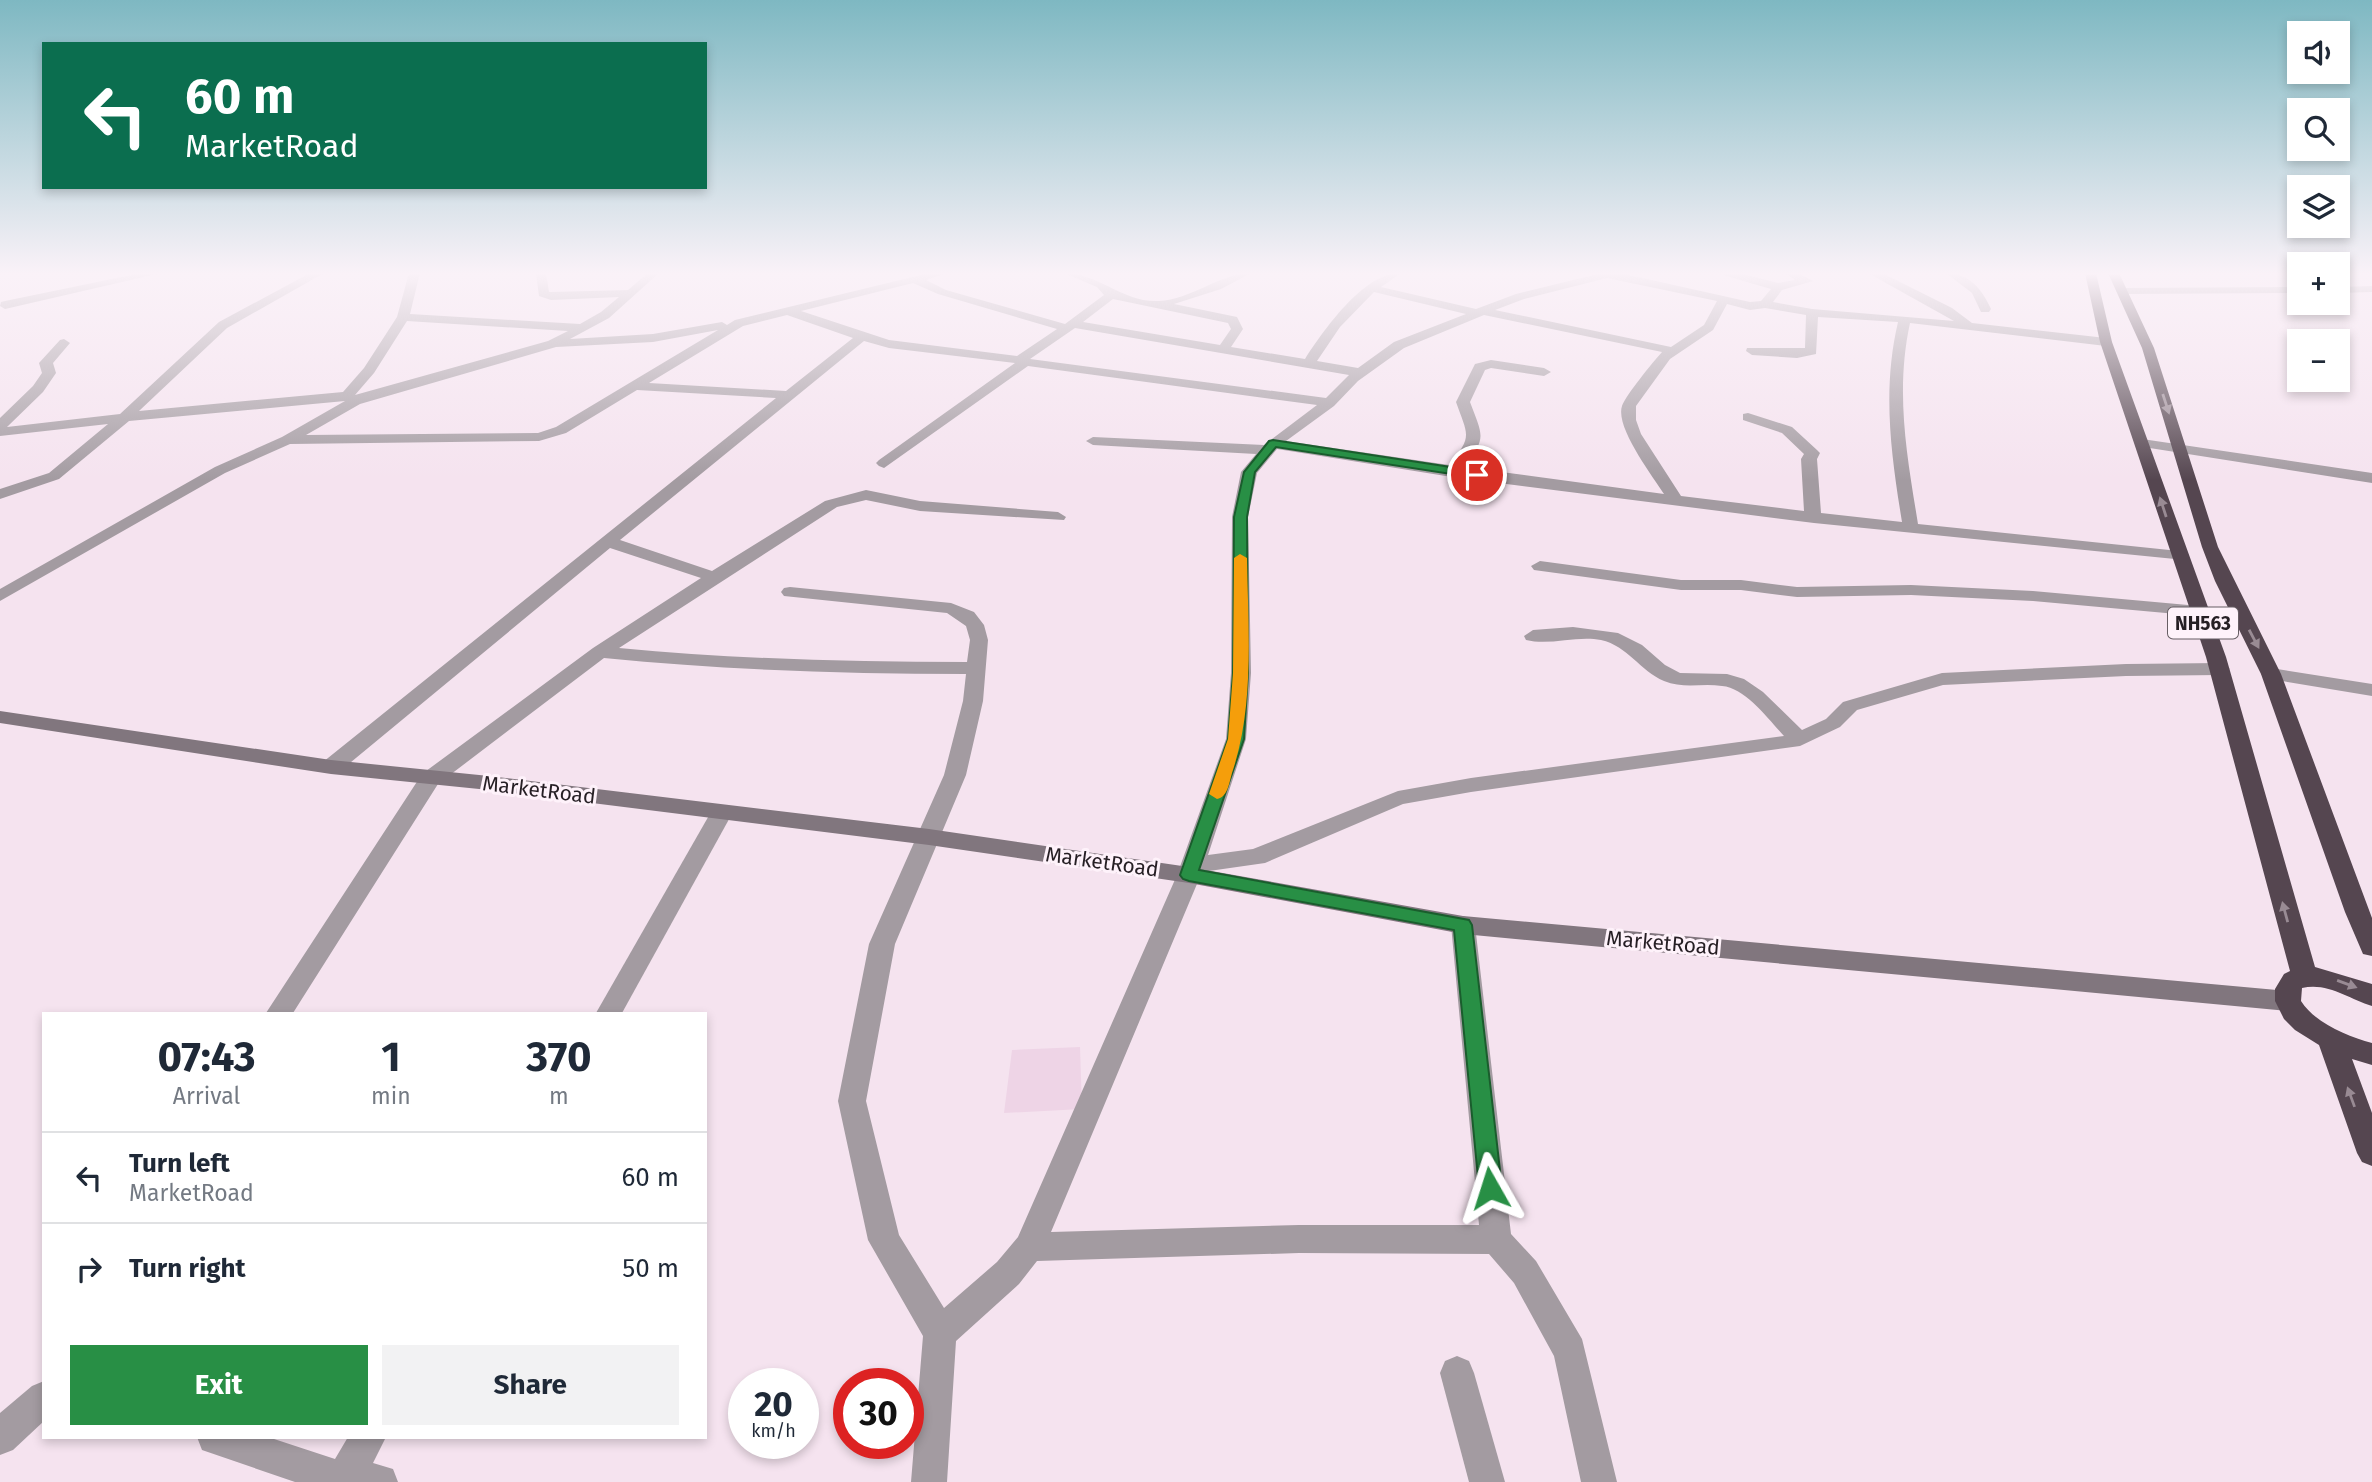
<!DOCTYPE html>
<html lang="en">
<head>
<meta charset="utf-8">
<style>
	:root { --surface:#fff; --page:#f2f2f3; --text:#1f2937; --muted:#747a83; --line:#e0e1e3; --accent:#288f45 }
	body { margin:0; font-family:"Fira Sans",sans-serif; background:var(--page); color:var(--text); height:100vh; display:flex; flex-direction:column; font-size:26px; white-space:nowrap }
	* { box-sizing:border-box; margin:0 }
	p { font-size:23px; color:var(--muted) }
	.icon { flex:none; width:38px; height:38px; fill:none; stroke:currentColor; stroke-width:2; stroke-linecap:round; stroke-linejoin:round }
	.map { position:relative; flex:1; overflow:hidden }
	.drawer { position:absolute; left:42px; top:1012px; width:665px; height:427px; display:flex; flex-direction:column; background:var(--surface); border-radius:0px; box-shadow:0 4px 10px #0003 }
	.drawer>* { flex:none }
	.hud { position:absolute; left:42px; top:42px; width:665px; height:147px; border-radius:0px; box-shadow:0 4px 10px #0003; background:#0b6e4f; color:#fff; overflow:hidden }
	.controls { position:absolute; left:2287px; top:21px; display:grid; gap:14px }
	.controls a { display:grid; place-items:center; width:63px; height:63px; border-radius:0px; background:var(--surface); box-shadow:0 4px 10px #0003; font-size:35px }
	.speed { position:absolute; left:728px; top:1368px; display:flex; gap:14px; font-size:35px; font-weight:700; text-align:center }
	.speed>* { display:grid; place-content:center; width:91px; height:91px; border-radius:50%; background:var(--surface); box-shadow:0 4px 10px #0003; line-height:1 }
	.speed small { font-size:18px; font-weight:400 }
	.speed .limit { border:10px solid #d22; background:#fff; color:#111 }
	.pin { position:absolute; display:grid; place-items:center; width:60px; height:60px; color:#fff; margin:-30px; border:4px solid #fff; border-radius:50%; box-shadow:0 2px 7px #0007 }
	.me { position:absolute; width:77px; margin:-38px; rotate:354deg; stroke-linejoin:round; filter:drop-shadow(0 0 5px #0008) }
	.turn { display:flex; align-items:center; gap:24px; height:147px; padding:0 28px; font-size:32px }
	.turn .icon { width:91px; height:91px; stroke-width:2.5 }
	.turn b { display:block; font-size:49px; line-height:60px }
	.eta { display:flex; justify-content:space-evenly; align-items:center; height:119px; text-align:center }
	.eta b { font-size:42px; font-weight:700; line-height:49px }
	.button { display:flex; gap:14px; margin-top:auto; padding:14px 28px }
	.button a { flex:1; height:80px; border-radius:0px; background:var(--accent); color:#fff; font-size:28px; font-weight:700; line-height:80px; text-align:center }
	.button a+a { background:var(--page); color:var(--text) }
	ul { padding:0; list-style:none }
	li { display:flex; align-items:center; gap:21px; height:91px; padding:0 28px; border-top:2px solid var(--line) }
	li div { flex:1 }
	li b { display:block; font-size:26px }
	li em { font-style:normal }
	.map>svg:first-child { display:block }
</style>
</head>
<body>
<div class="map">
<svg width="2372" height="1482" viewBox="0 0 2372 1482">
	<rect width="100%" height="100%" fill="#f5e3ef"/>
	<polygon fill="#eed4e6" points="1080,1047 1082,1109 1004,1113 1012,1050"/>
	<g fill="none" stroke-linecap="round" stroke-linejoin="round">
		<g fill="#a39ba1" fill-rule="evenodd">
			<polygon points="141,273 161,273 5,309 0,306 1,302 5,301"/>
			<path d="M 310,273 L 324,273 L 227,328 L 139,411 L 343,392 L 364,368 L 397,317 L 409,273 L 420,273 L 410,314 L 580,324 L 601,312 L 619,297 L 551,300 L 539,296 L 536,273 L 546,273 L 549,292 L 551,292 L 628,290 L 648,273 L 659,273 L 609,318 L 570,339 L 653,334 L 722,322 L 727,325 L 735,320 L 929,273 L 947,273 L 926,280 L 946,290 L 1065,324 L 1104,295 L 1097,287 L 1064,273 C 1099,273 1123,303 1159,301 C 1190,300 1221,273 1251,273 L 1221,289 L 1174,304 L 1237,317 L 1243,329 L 1231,347 L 1305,359 C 1323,331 1365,271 1401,273 L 1381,287 L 1476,309 L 1516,294 L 1602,273 L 1620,273 L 1750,302 L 1761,301 L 1771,289 L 1723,275 L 1722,273 L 1739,273 L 1778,283 L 1795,280 L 1784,273 L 1798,273 L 1813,281 L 1782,290 L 1773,302 L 1812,309 L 1954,321 L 1868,273 L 1882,273 L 1952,308 L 1972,323 L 2106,338 L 2112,342 L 2106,346 L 1910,323 C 1895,392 1907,456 1918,524 L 2179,551 L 2185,552 L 2188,556 L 2185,560 L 1814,523 L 1452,477 L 1277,449 L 1257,473 L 1248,517 L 1251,673 L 1246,739 L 1208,855 L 1253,849 L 1398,791 L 1471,778 L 1784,736 C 1768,719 1746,688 1722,686 C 1702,683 1683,689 1664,681 C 1640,671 1628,646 1601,640 C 1577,635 1550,646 1526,640 L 1524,636 L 1533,630 L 1573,627 L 1618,633 L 1642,645 L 1665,665 L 1680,673 L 1727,674 L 1744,679 L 1763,692 L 1802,730 L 1826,719 L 1843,702 L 1942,673 L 2126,664 L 2220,663 L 2230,669 L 2220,675 L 2126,676 L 1943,685 L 1857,710 L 1840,727 L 1800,746 L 1471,792 L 1403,804 L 1265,863 L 1202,872 L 1051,1232 L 1299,1225 L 1479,1225 L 1451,925 L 1454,919 L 1463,916 L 1472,919 L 1475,925 L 1511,1234 L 1536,1261 L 1582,1339 L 1617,1482 L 1581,1482 L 1554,1356 L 1514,1283 L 1489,1254 L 1299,1253 L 1037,1261 L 1019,1284 L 956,1341 L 947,1482 L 911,1482 L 923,1336 L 868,1240 L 838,1101 L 869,944 L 944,775 L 963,701 L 966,674 C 844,674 725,670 604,658 L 438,784 L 293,1013 L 266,1013 L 422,774 L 593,648 L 701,578 L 610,548 L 339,772 L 323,772 L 320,767 L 323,762 L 776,398 L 637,390 L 566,433 L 539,441 L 290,444 L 225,473 L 0,601 L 0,589 L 215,467 L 282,437 L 345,401 L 129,421 L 59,479 L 0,499 L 0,489 L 49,473 L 108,424 L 0,436 L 0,418 L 33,386 L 42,373 L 39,363 L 60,340 L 64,339 L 70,343 L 53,363 L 56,373 L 43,392 L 7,427 L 120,414 L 219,322 ZM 1607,278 L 1717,301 L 1704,325 L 1671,347 L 1495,310 L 1524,299 ZM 913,283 L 938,294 L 1057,329 L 1017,356 L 889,340 L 801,311 ZM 1374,292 L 1466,314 L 1394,342 L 1358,368 L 1317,361 L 1340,327 ZM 1113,299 L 1228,323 L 1231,329 L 1220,345 L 1083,322 ZM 1727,304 L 1750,310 L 1765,308 L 1806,315 L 1805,348 L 1747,348 L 1746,351 L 1752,355 L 1797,358 L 1816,354 L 1818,317 L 1898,322 C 1882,390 1891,454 1902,522 L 1821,513 L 1817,459 L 1820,453 L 1817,450 L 1792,427 L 1748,413 L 1743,414 L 1743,420 L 1782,433 L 1804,454 L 1801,459 L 1804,511 L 1681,496 L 1641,434 L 1636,420 L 1636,406 L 1670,359 L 1713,330 ZM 787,315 L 853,338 L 786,391 L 649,383 L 743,326 ZM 1484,315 L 1662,352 C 1653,362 1626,395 1622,406 C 1615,427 1652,475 1664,494 L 1464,467 C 1487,437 1483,437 1470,402 L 1485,370 L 1491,368 L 1544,376 L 1551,372 L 1544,368 L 1491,360 L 1475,364 L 1456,402 C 1468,436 1473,436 1449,465 L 1286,441 L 1334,406 L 1358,381 L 1404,348 ZM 407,321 L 568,331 L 548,341 L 355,395 L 374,373 ZM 1075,328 L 1349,375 L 1326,398 L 1030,359 ZM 718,330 L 556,427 L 538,433 L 306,435 L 360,404 L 556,347 L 653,342 ZM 864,341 L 889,348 L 1015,363 L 879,460 L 876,463 L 879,466 L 884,468 L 1028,366 L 1317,405 L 1264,445 L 1093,437 L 1086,441 L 1093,445 L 1256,454 L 1241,472 L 1232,517 L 1231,673 L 1226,739 L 1177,875 L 1018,1237 L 997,1262 L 944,1308 L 899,1235 L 866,1101 L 895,944 L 966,775 L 983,701 L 988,640 L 984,625 L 974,612 L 951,603 L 790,587 L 784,588 L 781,592 L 784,596 L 947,613 L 966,626 L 970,640 L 967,662 C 850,662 735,659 619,648 L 837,507 L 866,500 L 920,511 L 1064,520 L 1066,517 L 1058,512 L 920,501 L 866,490 L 825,501 L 712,571 L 620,540 Z"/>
			<path d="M 1946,273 C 1969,273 1982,289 1991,309 L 1989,312 L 1981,312 L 1972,293 Z"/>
			<polygon points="2372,286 2372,292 2338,293 2338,287"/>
			<polygon points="2300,287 2300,293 2122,294 2116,291 2122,288"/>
			<polygon points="2142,439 2372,473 2372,483 2137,446 2135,443"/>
			<polygon points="1540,561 1681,580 1741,580 1797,587 1911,585 2033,591 2199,606 2208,611 2199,616 2033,601 1911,595 1797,597 1741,590 1681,590 1534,570 1531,566"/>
			<polygon points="2271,668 2372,684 2372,696 2264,678 2261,674 2264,670"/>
			<polygon points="722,805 730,807 733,812 622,1013 596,1013 711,812 714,807"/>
			<polygon points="1457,1356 1469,1361 1474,1373 1505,1482 1469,1482 1440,1373 1445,1361"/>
			<polygon points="44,1381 44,1421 13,1450 0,1455 0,1413 32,1386"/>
			<polygon points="197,1437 268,1437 335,1459 348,1437 386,1437 373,1463 393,1469 398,1482 295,1482 202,1450"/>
		</g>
		<polygon fill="#81767e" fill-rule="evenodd" points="0,711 331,760 489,776 929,829 1189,867 1463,916 2288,991 2297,994 2301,1001 2297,1008 2288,1011 1463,934 1189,883 929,845 489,790 331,774 0,723"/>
		<g fill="#554650" fill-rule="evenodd">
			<path d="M 2085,273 L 2096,273 L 2112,342 L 2226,657 L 2315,967 L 2372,984 L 2372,1006 C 2349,999 2328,982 2302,988 L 2301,1001 C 2315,1023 2347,1036 2372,1043 L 2372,1065 L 2352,1059 L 2372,1113 L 2372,1166 L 2362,1162 L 2357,1153 L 2319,1045 L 2295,1030 L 2284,1019 L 2275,1001 L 2275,989 L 2284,974 L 2290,971 L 2206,657 L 2100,342 Z"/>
			<polygon points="2108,273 2119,273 2154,348 2218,547 2281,674 2372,918 2372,956 2363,954 2345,912 2261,674 2215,581 2202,547 2142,348"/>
		</g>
	</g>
	<defs><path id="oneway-solid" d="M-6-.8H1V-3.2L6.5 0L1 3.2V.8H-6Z" transform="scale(1.75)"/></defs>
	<g fill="#998b94">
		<use href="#oneway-solid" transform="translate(2166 404) rotate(72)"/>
		<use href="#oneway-solid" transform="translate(2163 507) rotate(-108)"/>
		<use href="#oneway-solid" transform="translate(2254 639) rotate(62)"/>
		<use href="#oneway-solid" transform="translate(2285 912) rotate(-105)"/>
		<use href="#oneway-solid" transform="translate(2347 984) rotate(20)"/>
		<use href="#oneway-solid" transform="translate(2351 1097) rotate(-110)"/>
	</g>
	<linearGradient id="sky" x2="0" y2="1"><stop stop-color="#7eb8c2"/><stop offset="0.57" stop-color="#faf2f8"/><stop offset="1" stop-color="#faf2f8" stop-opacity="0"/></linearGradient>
	<rect width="2372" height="480" fill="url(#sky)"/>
	<polygon fill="#288f45" stroke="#1a5d2d" stroke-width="2" points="1273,440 1477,471 1483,475 1477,478 1276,447 1255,472 1247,517 1248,673 1244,739 1199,870 1469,920 1472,925 1502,1188 1499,1195 1490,1198 1482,1195 1479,1188 1454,930 1189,881 1183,879 1180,875 1228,739 1233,673 1234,517 1244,472 1269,441"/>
	<path fill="#f59e0b" d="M 1240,554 L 1247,558 C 1248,629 1255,705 1232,773 C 1229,783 1228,797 1217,799 L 1209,794 L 1228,739 L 1233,673 L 1234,558 Z"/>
	<g text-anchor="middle" stroke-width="6" stroke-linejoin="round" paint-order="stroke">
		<rect fill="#fef2fa" stroke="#675e64" stroke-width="2" x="2168" y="607.5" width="70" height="31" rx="5"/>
		<g font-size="19" font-weight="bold" fill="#261f24">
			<text x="2203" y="630">NH563</text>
		</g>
		<g font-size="21" fill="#261f24" stroke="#fef2fa">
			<text transform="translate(539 790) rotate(7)" y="7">MarketRoad</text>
			<text transform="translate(1102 862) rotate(8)" y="7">MarketRoad</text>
			<text transform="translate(1663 943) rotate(5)" y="7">MarketRoad</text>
		</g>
	</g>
</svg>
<div class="controls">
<a><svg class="icon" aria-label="sound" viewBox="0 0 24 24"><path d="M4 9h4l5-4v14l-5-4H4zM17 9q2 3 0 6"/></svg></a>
<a><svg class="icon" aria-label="search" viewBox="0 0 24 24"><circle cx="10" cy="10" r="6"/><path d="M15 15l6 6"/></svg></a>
<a><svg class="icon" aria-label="layers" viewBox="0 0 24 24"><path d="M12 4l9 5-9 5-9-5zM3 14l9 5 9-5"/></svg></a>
<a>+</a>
<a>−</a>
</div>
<div class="speed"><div>20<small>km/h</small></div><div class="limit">30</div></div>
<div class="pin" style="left:1477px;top:475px;background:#d93025"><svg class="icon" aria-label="arrive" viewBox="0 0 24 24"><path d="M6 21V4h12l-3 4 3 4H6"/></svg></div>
<svg class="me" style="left:1490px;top:1188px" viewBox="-20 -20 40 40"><path d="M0-17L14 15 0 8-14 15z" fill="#288f45" stroke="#fff" stroke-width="4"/></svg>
<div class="hud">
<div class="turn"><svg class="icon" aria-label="left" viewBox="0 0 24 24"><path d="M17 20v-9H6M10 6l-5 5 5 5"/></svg><div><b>60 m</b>MarketRoad</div></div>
</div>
<section class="drawer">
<div class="eta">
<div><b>07:43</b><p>Arrival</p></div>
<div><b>1</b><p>min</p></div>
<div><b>370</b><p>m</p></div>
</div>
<ul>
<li><svg class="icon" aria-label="left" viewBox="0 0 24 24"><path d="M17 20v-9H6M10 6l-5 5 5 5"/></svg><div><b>Turn left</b><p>MarketRoad</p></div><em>60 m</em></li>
<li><svg class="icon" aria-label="right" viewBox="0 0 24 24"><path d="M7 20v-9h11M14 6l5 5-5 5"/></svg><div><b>Turn right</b></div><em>50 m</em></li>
</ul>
<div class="button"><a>Exit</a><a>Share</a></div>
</section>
</div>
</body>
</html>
